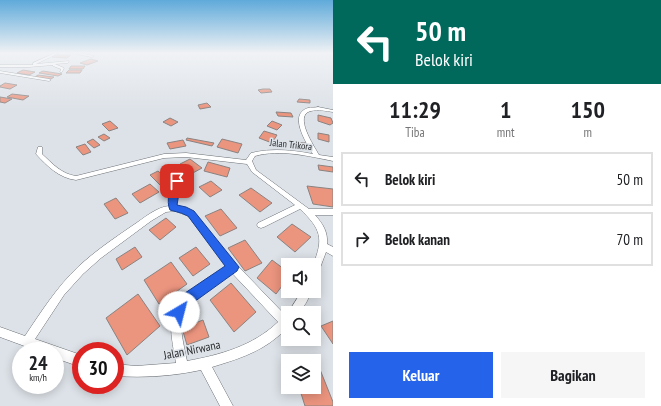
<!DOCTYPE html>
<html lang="id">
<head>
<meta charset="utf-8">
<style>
	:root { --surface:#fff; --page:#f6f6f6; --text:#202124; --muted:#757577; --line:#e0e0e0; --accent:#2563eb }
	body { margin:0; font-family:"PT Sans Narrow",sans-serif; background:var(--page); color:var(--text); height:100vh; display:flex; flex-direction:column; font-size:15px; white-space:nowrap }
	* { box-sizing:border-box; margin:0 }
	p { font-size:13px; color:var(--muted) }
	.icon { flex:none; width:22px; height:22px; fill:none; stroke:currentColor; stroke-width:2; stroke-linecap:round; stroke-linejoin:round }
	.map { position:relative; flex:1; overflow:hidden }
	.details { display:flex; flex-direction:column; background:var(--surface); width:328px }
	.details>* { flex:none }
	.hud { background:#00695c; color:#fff; overflow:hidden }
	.tools { position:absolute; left:281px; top:258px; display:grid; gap:8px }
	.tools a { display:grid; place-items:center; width:40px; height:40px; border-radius:0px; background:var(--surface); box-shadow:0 2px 10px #0003; font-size:20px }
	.speed { position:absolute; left:12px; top:342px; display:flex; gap:8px; font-size:20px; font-weight:700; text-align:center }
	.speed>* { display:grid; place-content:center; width:52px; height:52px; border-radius:50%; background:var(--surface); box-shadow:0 2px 10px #0003; line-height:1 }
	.speed small { font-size:10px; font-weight:400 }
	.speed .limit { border:6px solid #d22; background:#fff; color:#111 }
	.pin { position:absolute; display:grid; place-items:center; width:34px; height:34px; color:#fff; margin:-17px; border-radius:8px; box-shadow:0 2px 6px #0006 }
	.me { position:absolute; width:44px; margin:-22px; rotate:37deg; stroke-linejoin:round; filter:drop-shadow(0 0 3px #0008) }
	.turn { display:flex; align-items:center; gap:14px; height:84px; padding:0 16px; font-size:18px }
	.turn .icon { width:52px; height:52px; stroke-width:2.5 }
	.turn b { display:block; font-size:28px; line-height:34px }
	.eta { display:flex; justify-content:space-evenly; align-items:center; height:68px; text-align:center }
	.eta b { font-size:24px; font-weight:800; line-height:28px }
	.primary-button { display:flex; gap:8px; margin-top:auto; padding:8px 16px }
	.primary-button a { flex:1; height:46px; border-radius:0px; background:var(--accent); color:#fff; font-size:16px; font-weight:800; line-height:46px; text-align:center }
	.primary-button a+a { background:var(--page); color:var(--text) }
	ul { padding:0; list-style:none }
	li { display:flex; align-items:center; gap:12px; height:54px; margin:0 8px 6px; padding:0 8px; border:2px solid var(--line); border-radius:0px }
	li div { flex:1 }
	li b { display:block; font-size:15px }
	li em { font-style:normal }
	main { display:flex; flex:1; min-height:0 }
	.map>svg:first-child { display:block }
</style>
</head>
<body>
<main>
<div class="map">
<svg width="333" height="406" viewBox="0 0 333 406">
	<rect width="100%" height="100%" fill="#dde2e8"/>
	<g fill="#eb947e" stroke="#8a8381">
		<polygon points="56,55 71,55 67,58 52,57"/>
		<polygon points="91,59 98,61 87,65 80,63"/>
		<polygon points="71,66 85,66 83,69 69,69"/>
		<polygon points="23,70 35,72 29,75 17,73"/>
		<polygon points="69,70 82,70 80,73 66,73"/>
		<polygon points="43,71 62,74 58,76 39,73"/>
		<polygon points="38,75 54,77 51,79 35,77"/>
		<polygon points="5,83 17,85 10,89 0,87 0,86"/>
		<polygon points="263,89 270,89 272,92 261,93 258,90"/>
		<polygon points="12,94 29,96 23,100 7,97"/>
		<polygon points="0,97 12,99 5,103 0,102"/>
		<polygon points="299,99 310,100 310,103 297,102"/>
		<polygon points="207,103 211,107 200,109 198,105"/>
		<polygon points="276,112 291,113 293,117 278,116"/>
		<polygon points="318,115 331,118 333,123 330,125 318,121"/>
		<polygon points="170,118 178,122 171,126 163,122"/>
		<polygon points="110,121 118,128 109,131 102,124"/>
		<polygon points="272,121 282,125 277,130 267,126"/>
		<polygon points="264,131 277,135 272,143 259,138"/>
		<polygon points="318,133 329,135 329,142 318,139"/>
		<polygon points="104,134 110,138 104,141 98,137"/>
		<polygon points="187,138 214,143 212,146 186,140"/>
		<polygon points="93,139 100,145 94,148 87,142"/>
		<polygon points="222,139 242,144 238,153 217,147"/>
		<polygon points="183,140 186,146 170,149 167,143"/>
		<polygon points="292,142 306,143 309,150 295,149"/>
		<polygon points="85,144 91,152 83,155 76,147"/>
		<polygon points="190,159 202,168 191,174 180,164"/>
		<polygon points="208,162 230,168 227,177 204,171"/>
		<polygon points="318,165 333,167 333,172 319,170"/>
		<polygon points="158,171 171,182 162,187 150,175"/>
		<polygon points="211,181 222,190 210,197 199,187"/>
		<polygon points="150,184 159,192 140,203 132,194"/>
		<polygon points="307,186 333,189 333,207 313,204"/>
		<polygon points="251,188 272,203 260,212 239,195"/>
		<polygon points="116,198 128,213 115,219 104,204"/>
		<polygon points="221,209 237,228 220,236 205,216"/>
		<polygon points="166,218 176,227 160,240 149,230"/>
		<polygon points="292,224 311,237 295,252 277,237"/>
		<polygon points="245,240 262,263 245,271 228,248"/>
		<polygon points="135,247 142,257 122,270 116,259"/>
		<polygon points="196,247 210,264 193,276 179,258"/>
		<polygon points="272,260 288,272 288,278 276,294 257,278"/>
		<polygon points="171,262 187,284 159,304 144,280"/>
		<polygon points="231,283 256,312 234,332 210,300"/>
		<polygon points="138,294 160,326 127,355 106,318"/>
		<polygon points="203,320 209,337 187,345 182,328"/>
		<polygon points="333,321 333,344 321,326"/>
		<polygon points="314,362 317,362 333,402 333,406 305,406 299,387 314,387"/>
	</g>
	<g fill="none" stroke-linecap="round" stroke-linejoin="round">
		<defs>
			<g id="minor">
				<polygon points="55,53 59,53 36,64 69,61 68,63 55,64 64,68 62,72 60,72 61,69 53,66 53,65 29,67 0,67 0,65 33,65 33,63"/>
				<polygon points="72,53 80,53 94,56 92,57"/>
				<polygon points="0,71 49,79 51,80 49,81 0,73"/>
				<path d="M 318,107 L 333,110 L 333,112 C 326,111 318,109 311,111 C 293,115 314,146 319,155 L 333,157 L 333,161 C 308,156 280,149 255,156 L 252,161 L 256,170 L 309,209 L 333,209 L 333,215 L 315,215 C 323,224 328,232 327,244 L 333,247 L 333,256 L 326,252 L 317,276 L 314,277 L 314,265 L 313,265 C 324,238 321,229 300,209 L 264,227 L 261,228 L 258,227 L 257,225 L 258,223 L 295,205 L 252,172 L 247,164 L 186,157 L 164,158 L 76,180 C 59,178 47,166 36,154 L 38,147 L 42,147 L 42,154 C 52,163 61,174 76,176 L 164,154 L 186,153 L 246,160 L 251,153 C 272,148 291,150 313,154 C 306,143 288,114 308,108 C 311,107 315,108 318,107 Z"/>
				<path d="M 175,179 L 177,179 L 180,181 L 176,197 L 177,206 L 194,212 L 236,264 L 286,316 L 288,315 L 288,327 C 284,331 280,335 276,338 C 258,353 235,360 212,367 L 233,406 L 220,406 L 201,370 C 173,376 145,378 115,376 L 115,364 L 136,366 L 176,363 C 174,351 171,338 171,325 C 170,297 207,279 227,266 L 188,216 L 175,211 L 166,212 L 151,221 L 101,258 L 83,274 L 64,295 L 35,339 L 81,355 L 81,367 L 55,358 L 55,351 L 38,351 L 0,337 L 0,327 L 25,336 C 41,312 57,287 78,267 C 94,252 113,239 132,226 C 143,219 156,207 169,206 L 170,197 ZM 232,273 L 278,322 C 253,346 220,355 187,361 C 185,351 181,335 181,324 C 182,301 216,284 232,273 Z"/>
				<polygon points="302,291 312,291 306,303 299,313 288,313"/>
			</g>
		</defs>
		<use href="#minor" stroke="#6b7075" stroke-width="1"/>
		<use href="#minor" fill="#fff" fill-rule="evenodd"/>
	</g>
	<linearGradient id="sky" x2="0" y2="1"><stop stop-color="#5faada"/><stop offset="0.48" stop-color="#f0f2f5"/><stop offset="1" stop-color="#f0f2f5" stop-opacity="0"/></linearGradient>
	<rect width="333" height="110" fill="url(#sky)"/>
	<path fill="#2563eb" stroke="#184099" d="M 177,178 L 181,181 L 177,205 L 186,207 L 194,211 L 239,267 L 237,271 L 194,302 L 183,317 L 179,319 L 174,317 L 172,312 L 185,293 L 225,266 L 188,216 L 181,213 L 170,210 C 166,203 169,181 177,178 Z"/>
	<g text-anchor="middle" stroke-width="3" stroke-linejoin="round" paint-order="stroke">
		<g font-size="10" fill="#282a2c" stroke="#dde2e8">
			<text transform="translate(291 144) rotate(6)" y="4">Jalan Trikora</text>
		</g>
		<g font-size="12" fill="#282a2c" stroke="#dde2e8">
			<text transform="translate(192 350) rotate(-11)" y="4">Jalan Nirwana</text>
		</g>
	</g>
</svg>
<div class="tools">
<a><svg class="icon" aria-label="sound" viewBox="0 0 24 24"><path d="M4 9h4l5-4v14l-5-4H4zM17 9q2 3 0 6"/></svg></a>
<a><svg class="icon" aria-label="search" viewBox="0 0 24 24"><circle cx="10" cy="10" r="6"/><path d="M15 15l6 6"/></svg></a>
<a><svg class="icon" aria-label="layers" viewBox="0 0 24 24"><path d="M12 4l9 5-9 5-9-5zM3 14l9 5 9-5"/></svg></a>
</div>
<div class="speed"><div>24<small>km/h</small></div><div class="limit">30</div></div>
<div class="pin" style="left:177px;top:181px;background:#d93025"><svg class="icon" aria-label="arrive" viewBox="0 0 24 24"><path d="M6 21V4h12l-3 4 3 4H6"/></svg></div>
<svg class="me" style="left:179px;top:312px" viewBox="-20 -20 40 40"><circle r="19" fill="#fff"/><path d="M0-13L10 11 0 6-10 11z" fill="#2563eb"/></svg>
</div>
<section class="details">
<div class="hud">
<div class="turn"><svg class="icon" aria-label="left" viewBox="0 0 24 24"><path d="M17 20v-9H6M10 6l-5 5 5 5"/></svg><div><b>50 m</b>Belok kiri</div></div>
</div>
<div class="eta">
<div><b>11:29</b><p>Tiba</p></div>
<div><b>1</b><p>mnt</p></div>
<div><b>150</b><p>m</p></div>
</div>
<ul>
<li><svg class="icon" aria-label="left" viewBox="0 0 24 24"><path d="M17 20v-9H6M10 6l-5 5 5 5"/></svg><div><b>Belok kiri</b></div><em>50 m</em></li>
<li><svg class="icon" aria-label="right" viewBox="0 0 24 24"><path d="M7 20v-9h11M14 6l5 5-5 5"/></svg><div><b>Belok kanan</b></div><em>70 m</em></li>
</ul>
<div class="primary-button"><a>Keluar</a><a>Bagikan</a></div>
</section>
</main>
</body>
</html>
